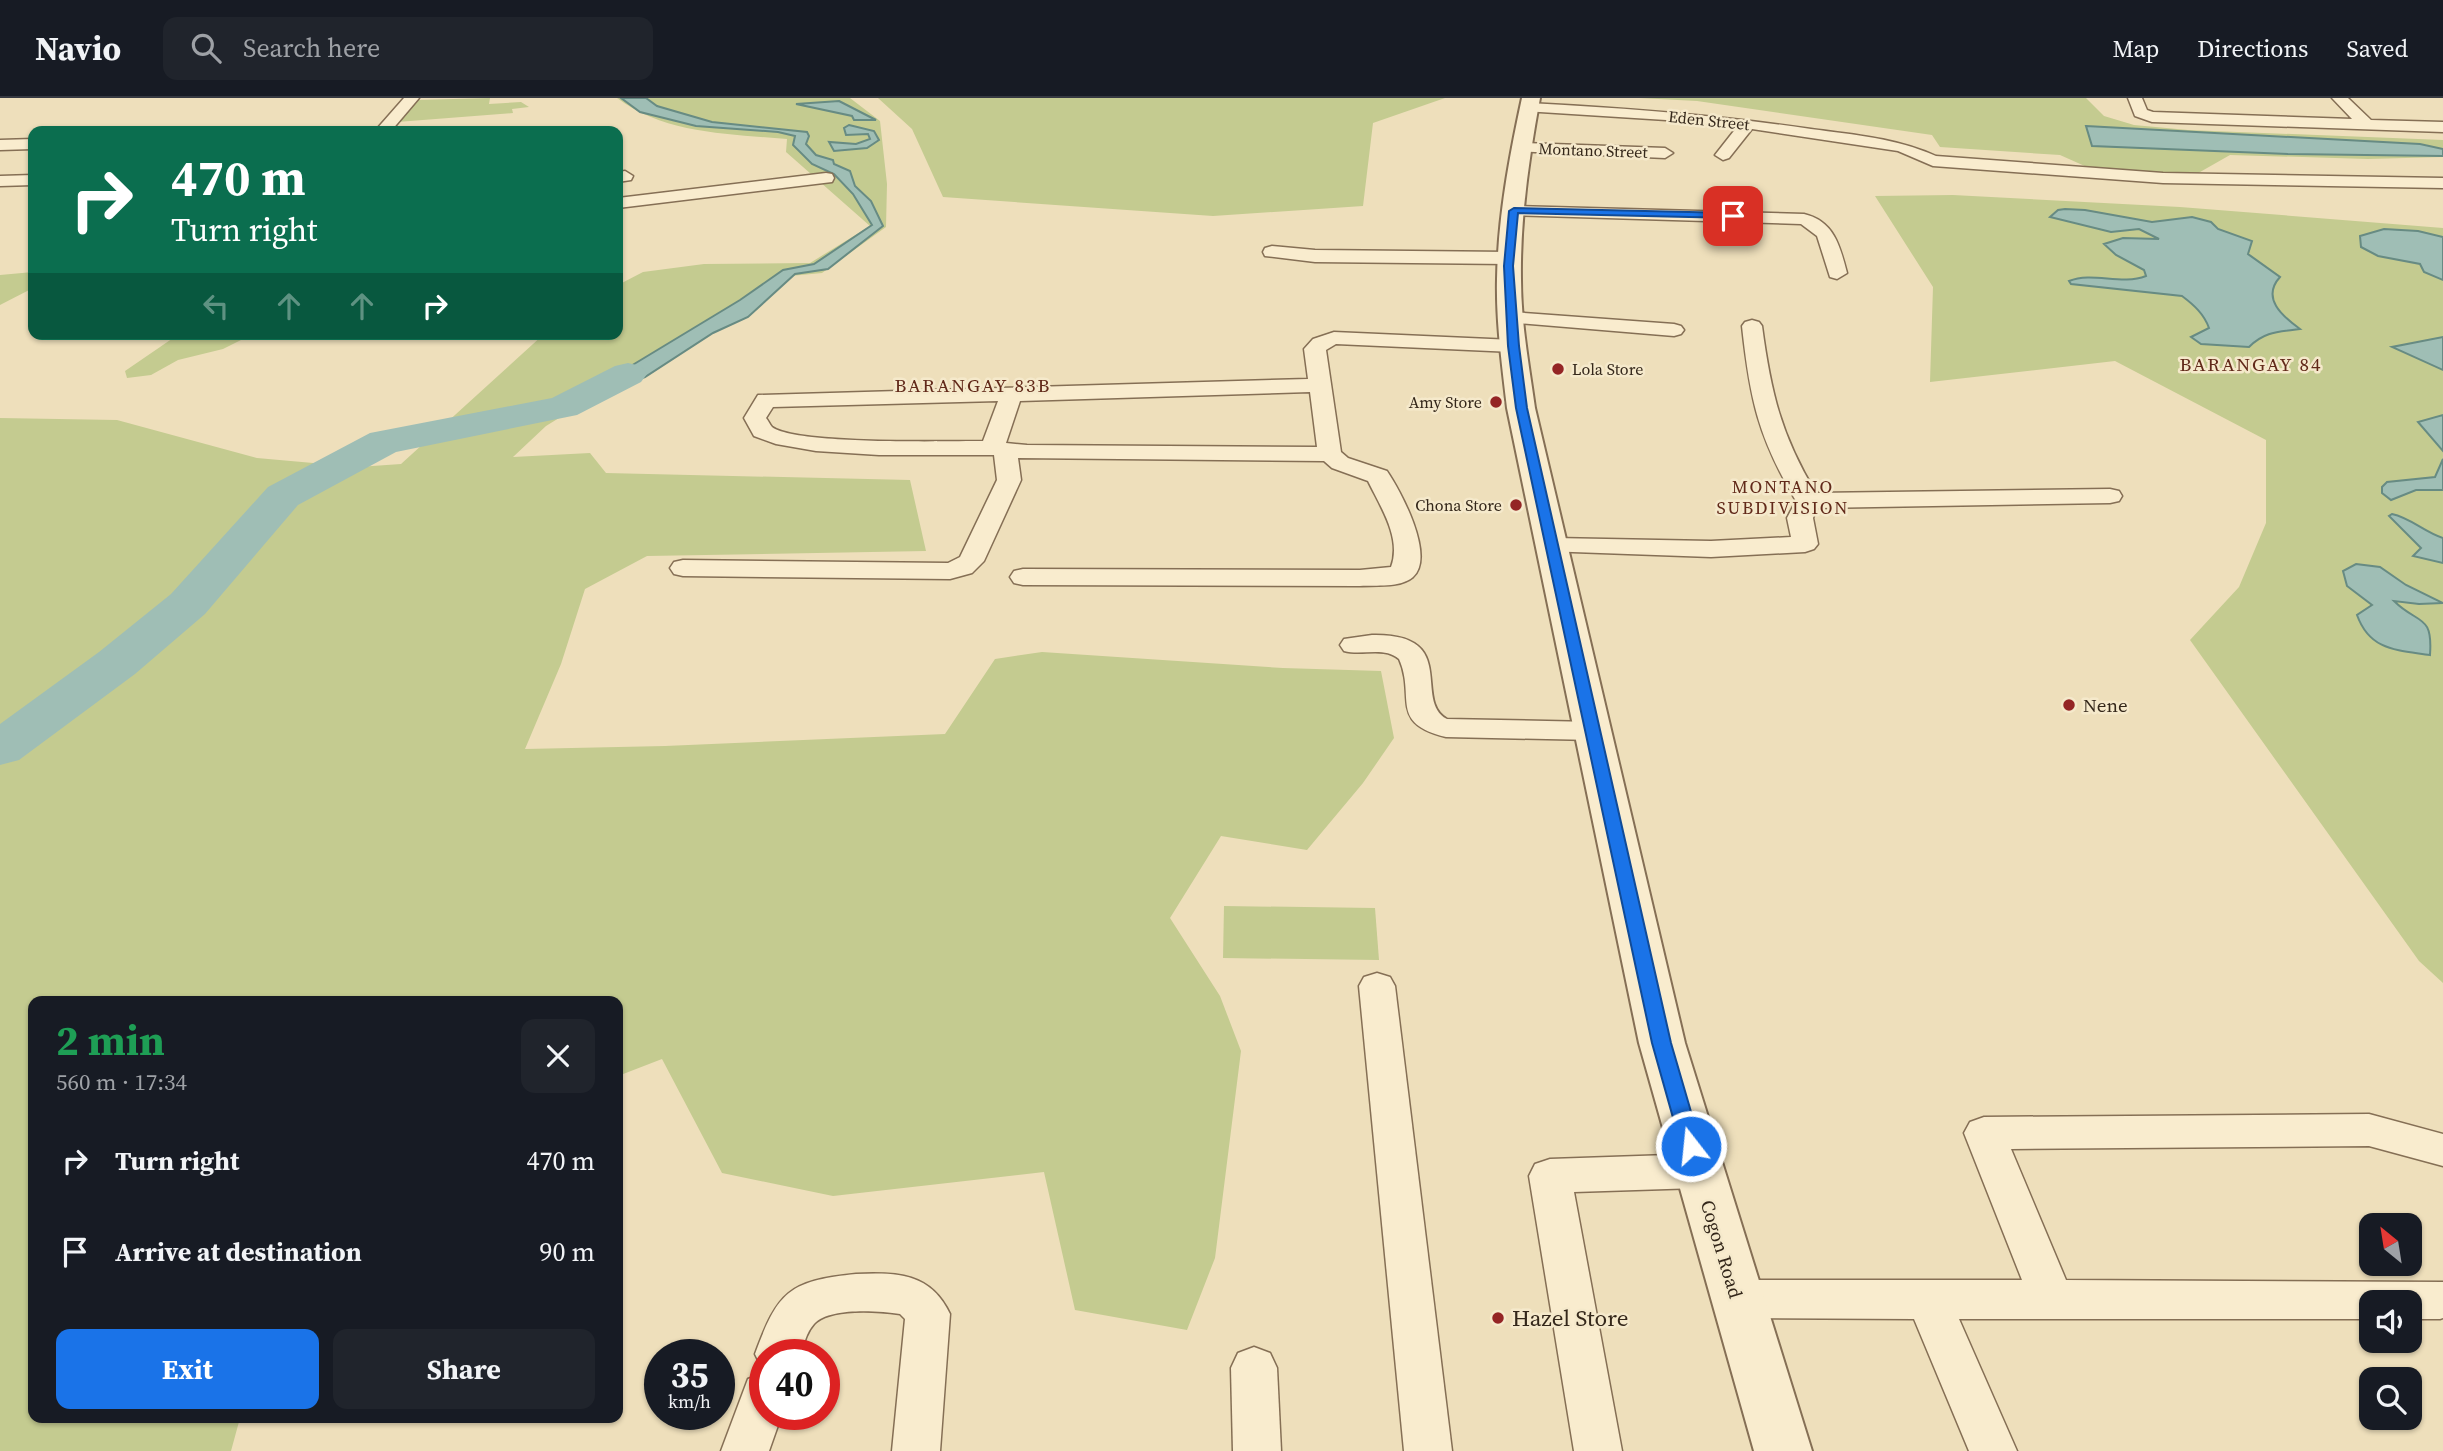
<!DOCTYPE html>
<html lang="en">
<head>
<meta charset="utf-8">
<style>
	:root { --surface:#171b24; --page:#20242c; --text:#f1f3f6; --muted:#9ea1a6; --line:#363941; --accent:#1a73e8 }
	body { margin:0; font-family:"Source Serif 4",serif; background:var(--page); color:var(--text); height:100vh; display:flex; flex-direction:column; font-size:26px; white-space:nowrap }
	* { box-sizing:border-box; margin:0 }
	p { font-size:23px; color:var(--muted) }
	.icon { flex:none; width:38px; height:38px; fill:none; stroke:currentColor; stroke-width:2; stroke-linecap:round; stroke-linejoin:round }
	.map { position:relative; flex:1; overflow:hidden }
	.side { position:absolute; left:28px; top:898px; width:595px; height:427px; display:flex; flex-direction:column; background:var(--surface); border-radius:14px; box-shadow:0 2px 5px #0004 }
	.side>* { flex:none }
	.top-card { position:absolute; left:28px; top:28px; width:595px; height:214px; border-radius:14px; box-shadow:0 2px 5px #0004; background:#0b6e4f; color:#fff; overflow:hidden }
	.needle { width:46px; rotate:330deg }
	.controls { position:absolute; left:2359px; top:1115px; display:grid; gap:14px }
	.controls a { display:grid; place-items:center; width:63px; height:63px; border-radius:14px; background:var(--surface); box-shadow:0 2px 5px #0004; font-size:35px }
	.speed { position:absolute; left:644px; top:1241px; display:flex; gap:14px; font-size:35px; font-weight:700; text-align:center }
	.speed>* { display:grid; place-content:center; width:91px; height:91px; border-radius:50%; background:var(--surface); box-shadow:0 2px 5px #0004; line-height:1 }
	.speed small { font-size:18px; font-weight:400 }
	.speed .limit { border:10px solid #d22; background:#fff; color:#111 }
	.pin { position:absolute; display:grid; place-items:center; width:60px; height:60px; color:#fff; margin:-30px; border-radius:14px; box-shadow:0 4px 10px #0006 }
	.me { position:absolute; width:77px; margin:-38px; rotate:344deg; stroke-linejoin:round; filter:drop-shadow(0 0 5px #0008) }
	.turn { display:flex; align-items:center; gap:24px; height:147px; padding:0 28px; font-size:32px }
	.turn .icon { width:91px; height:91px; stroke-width:2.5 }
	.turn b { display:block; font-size:49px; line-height:60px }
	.lanes { display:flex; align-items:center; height:66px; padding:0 28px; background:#0003; justify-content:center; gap:35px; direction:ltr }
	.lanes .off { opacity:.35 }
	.round { display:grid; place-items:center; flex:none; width:74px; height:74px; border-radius:14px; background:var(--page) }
	.overview { display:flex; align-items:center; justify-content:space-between; height:119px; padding:0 28px }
	h1 { font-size:42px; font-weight:700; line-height:52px; color:#1e9e55 }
	.primary-button { display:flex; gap:14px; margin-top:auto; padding:14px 28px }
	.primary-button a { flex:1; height:80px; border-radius:14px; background:var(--accent); color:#fff; font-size:28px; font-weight:700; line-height:80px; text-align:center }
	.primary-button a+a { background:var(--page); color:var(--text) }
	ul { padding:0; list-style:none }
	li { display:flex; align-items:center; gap:21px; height:91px; padding:0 28px }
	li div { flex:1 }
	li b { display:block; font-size:26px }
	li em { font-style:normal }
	header { display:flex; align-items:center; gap:42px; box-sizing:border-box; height:98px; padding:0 35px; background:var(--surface); border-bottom:2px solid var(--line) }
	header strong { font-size:33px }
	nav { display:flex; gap:38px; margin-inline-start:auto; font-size:24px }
	.search { width:490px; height:63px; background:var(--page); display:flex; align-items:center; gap:18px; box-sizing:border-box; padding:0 24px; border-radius:14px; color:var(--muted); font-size:26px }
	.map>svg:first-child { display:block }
</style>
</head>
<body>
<header>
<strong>Navio</strong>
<div class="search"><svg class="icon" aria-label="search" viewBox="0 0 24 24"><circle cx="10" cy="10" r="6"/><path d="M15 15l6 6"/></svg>Search here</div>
<nav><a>Map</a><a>Directions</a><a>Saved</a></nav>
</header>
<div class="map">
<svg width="2443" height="1353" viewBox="0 0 2443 1353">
	<rect width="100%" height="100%" fill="#eedfbb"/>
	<g fill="#c4cb90">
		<polygon points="490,0 489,6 521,4 529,9 512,11 513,15 397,24 416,2"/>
		<path d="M 617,0 L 850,0 L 880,23 L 887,86 L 886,129 L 822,175 L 790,178 L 546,328 L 513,359 L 590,355 L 606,375 L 910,382 L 926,453 L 647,458 L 585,491 L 561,566 L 525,651 L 665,648 L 945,636 L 995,561 L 1042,554 L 1283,570 L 1381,573 L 1394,640 L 1363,685 L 1307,752 L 1221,738 L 1170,820 L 1220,898 L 1241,953 L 1215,1160 L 1187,1232 L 1075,1212 L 1044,1074 L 833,1098 L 722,1075 L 662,961 L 618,978 L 618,903 L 33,903 L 33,1320 L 240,1320 L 231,1353 L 0,1353 L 0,320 L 117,322 L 257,360 L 358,369 L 401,366 L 544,236 L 618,236 L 618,187 L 643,174 L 704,166 L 810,165 L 870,128 L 786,54 L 787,41 C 729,36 665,36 617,0 Z"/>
		<polygon points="878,0 1445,0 1373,25 1363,108 1213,118 943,99 912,31"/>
		<polygon points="1639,0 2086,0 2104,18 2134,27 2188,32 2443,42 2443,59 2368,61 2230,57 2193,78 2096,73 2060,57 1940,49 1932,37 1697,3"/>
		<polygon points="1953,97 2180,109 2443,130 2443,885 2419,863 2190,542 2239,489 2266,425 2266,342 2115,263 1930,284 1933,189 1875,98"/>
		<polygon points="33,174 33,190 0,207 0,177"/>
		<polygon points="179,236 253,236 223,251 178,262 151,277 127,280 125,273"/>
		<polygon points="1224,808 1375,810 1379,862 1223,860"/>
	</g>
	<g fill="#9fbeb5" stroke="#678b83" stroke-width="2">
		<polygon points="621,0 646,0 657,8 712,24 807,34 809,38 806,46 816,57 833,62 834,66 850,73 855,88 871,103 883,128 828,171 795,176 748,219 713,235 645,279 563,309 740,202 783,172 814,166 872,127 853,96 834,76 812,66 793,47 795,38 778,34 696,28 640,14"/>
		<polygon points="839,3 876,22 854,22 852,18 796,6"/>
		<polygon points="849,27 874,33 879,42 867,50 834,53 829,44 856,46 870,41 868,36 846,37 844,30"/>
		<polygon points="2086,28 2420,46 2443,51 2443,58 2288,56 2092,48"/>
		<path d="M 2065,111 L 2085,112 L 2152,124 L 2192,119 L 2211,124 L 2218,131 L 2252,143 L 2248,156 L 2280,179 C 2261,200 2282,218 2300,231 C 2279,234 2265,233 2249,249 L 2201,246 L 2191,239 L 2209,230 C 2204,216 2194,207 2182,198 L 2071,186 L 2069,183 C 2093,173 2121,188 2146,178 L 2144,172 L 2116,157 L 2104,146 L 2123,140 L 2159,141 L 2139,131 L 2111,134 L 2050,119 L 2058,112 Z"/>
		<polygon points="2384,131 2418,133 2443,139 2443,182 2424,174 2420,166 2378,158 2361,149 2360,138"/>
		<polygon points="2443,239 2443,272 2392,249"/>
		<polygon points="2443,317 2443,353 2418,324"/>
		<polygon points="2443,361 2443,392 2416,392 2391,402 2382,395 2382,389 2387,384 2435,379"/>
		<path d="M 2392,416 C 2411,420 2424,434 2443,440 L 2443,465 L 2413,458 L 2421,450 L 2389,418 Z"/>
		<path d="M 2356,466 L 2380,469 L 2406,487 L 2443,505 L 2419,506 L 2394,503 C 2418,527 2433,515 2430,557 C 2397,552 2370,553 2357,517 L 2372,507 L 2347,488 L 2343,473 Z"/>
	</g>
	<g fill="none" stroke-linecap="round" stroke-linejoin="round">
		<polygon fill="#9fbeb5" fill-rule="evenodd" points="628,265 641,268 647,276 641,284 577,317 396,354 298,407 205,516 135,576 19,662 0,667 0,626 99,554 171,496 268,389 370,335 552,300 615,268"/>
		<defs>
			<g id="minor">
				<polygon points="404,0 419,0 391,33 375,33"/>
				<polygon points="2128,0 2142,0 2147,12 2153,14 2352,21 2332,0 2348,0 2371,22 2443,24 2443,34 2152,24 2135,18"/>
				<path d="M 1529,5 C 1624,10 1717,17 1811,31 C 1856,37 1895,40 1936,58 L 2163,75 L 2443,80 L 2443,90 L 2163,85 L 1933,68 L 1898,53 L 1752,31 L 1729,60 L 1723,62 L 1715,57 L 1737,29 L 1666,22 L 1524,13 L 1521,10 Z"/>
				<polygon points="33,41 33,51 0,52 0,42"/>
				<polygon points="1522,45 1665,50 1673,55 1665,60 1516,53 1514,50 1516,47"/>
				<polygon points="625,73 633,78 631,82 618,84 618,74"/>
				<polygon points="826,75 832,76 834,80 832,84 618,110 618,100"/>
				<polygon points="33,77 33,87 0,88 0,78"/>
				<path d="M 1514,108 L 1804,116 C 1834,123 1840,148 1847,175 L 1837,181 L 1830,179 L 1817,138 L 1801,126 L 1508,117 L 1505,113 Z"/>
				<polygon points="1272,148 1315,152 1509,154 1518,160 1509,166 1315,164 1265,158 1263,154 1265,150"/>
				<polygon points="1512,214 1674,226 1681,228 1684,232 1681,236 1674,238 1505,224 1502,220 1505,216"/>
				<path d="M 1752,222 L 1759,224 L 1762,228 C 1771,295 1781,337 1816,395 L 2110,391 L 2119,393 L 2122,398 L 2119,403 L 2110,405 L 1817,410 L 1813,420 L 1818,446 L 1814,451 L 1805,454 L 1711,459 L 1545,453 L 1541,448 L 1545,443 L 1554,440 L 1711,443 L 1791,439 L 1787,420 L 1796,403 C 1758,339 1750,301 1742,228 L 1745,224 Z"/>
				<path d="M 1334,234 L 1513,242 L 1520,244 L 1523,248 L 1520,252 L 1513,254 L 1336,246 L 1326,252 L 1341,354 L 1348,360 L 1387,373 C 1400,392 1436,458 1413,479 C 1400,490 1376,487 1360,488 L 1023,487 L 1014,485 L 1010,479 L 1014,473 L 1023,471 L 1360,472 L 1391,469 C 1402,440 1380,408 1368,383 L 1332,370 L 1324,363 L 1018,360 L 1021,382 L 984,463 L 972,475 L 950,481 L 683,478 L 674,476 L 670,470 L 674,464 L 683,462 L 948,465 L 960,459 L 997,382 L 994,357 L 879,357 L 816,353 L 776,346 L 754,338 L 744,320 L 758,297 L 1308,281 L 1304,251 L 1313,241 ZM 1310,294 L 1317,349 L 1027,347 L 1006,345 L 1020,303 ZM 998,303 L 983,343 C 947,343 796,347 772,329 C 770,327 768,322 766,320 L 773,309 Z"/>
				<path d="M 1372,537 C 1461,535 1412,602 1447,621 L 1593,624 L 1604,627 L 1608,633 L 1604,639 L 1593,642 L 1446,639 C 1388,625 1416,599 1399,561 C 1384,548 1362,558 1344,553 L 1340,547 L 1344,541 Z"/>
				<polygon points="1377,875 1390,879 1395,888 1452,1353 1404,1353 1359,888 1364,879"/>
				<polygon points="2369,1016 2443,1036 2443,1068 2369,1048 2011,1051 2066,1182 2443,1184 2443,1220 2440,1221 2410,1221 2410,1204 2371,1204 2371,1221 1959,1221 2017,1353 1969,1353 1914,1221 1737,1220 1721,1215 1715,1201 1721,1187 1737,1182 2022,1182 1964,1035 1970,1024 1984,1019"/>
				<polygon points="1698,1056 1713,1061 1719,1073 1713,1085 1698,1090 1574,1094 1622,1353 1574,1353 1529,1078 1535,1066 1550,1061"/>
				<path d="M 856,1176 C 897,1174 931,1175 950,1216 L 940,1353 L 892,1353 L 905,1221 L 900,1216 C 878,1213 830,1209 814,1226 C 806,1235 804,1246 801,1256 L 765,1256 L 765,1272 L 762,1270 L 755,1256 C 778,1194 788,1183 856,1176 Z"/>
				<polygon points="1254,1249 1270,1255 1277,1270 1281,1353 1233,1353 1231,1270 1238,1255"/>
				<polygon points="765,1275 765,1316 782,1316 769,1353 721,1353 748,1281"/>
			</g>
			<path id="tertiary" d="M 1522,0 L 1540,0 C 1529,60 1520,121 1521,182 C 1521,225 1529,267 1535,310 L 1685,945 L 1812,1353 L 1754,1353 L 1639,945 L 1507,310 C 1502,267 1496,224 1497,181 C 1498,120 1509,60 1522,0 Z"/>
		</defs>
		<use href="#minor" stroke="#856f55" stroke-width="3"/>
		<use href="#tertiary" stroke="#856f55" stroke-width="4"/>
		<use href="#minor" fill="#f9ecce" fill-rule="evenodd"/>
		<use href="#tertiary" fill="#f9ecce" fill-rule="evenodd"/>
	</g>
	<polygon fill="#1a73e8" stroke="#114b97" stroke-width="2" points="1514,110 1733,115 1738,118 1733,120 1518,115 1513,168 1519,248 1527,310 1671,945 1701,1048 1698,1053 1691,1056 1684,1053 1681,1048 1652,945 1516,310 1508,248 1504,168 1509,113"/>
	<g fill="#942525" stroke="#f5e9cb" stroke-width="2.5">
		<circle cx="1558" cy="271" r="7"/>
		<circle cx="1496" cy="304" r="7"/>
		<circle cx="1516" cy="407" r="7"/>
		<circle cx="2069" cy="607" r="7"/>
		<circle cx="1498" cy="1220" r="7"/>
	</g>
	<g text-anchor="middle" stroke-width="5" stroke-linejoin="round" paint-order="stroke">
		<g font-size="16" fill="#34271a" stroke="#f5e9cb">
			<text transform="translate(1709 22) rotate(6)" y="6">Eden Street</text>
			<text transform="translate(1593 52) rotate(2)" y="6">Montano Street</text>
		</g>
		<g font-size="16" fill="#34271a" stroke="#f5e9cb" text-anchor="end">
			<text x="1572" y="277" text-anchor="start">Lola Store</text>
			<text x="1482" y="310">Amy Store</text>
			<text x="1502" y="413">Chona Store</text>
		</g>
		<g font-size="18" letter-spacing="2" fill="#612919" stroke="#f5e9cb">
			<text x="1783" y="395">MONTANO<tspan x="1783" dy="21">SUBDIVISION</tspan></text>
		</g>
		<g font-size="19" letter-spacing="2" fill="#612919" stroke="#f5e9cb">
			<text x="2251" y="273">BARANGAY 84</text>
			<text x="973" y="294">BARANGAY 83B</text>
		</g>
		<g font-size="19" fill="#34271a" stroke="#f5e9cb" text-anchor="start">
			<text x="2083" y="614">Nene</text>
		</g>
		<g font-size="19" fill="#34271a" stroke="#f5e9cb">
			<text transform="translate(1722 1151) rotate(73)" y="7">Cogon Road</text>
		</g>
		<g font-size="23" fill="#34271a" stroke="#f5e9cb" text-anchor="start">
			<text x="1512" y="1228">Hazel Store</text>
		</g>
	</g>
</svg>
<div class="controls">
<a><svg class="needle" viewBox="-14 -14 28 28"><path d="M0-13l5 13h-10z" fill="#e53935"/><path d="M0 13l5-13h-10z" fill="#9ea1a6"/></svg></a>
<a><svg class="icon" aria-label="sound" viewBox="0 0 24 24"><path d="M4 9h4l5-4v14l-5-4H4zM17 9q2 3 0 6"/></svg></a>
<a><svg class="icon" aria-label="search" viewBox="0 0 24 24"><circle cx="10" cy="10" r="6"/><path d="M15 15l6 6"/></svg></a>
</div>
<div class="speed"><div>35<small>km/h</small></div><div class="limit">40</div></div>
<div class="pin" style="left:1733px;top:118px;background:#d93025"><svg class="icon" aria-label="arrive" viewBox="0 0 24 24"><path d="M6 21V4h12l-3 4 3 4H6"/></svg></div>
<svg class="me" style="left:1691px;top:1048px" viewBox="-20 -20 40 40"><circle r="17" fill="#1a73e8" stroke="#fff" stroke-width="3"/><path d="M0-11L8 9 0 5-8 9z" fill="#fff"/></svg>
<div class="top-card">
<div class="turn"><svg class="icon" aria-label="right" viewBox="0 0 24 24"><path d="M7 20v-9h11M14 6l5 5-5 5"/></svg><div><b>470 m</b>Turn right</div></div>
<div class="lanes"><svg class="icon off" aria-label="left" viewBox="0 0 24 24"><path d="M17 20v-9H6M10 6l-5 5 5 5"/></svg><svg class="icon off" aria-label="ahead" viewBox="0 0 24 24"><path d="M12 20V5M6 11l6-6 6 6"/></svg><svg class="icon off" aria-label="ahead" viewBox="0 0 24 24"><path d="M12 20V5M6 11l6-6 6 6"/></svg><svg class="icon" aria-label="right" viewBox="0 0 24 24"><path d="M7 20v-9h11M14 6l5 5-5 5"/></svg></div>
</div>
<section class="side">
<div class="overview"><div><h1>2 min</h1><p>560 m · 17:34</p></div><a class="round"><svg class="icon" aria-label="close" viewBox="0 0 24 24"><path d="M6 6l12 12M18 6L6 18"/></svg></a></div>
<ul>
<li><svg class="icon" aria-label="right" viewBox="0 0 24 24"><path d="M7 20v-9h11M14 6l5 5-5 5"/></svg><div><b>Turn right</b></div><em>470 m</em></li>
<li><svg class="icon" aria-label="arrive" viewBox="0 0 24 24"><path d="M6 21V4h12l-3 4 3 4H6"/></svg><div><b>Arrive at destination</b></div><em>90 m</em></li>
</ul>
<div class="primary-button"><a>Exit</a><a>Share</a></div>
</section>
</div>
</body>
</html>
